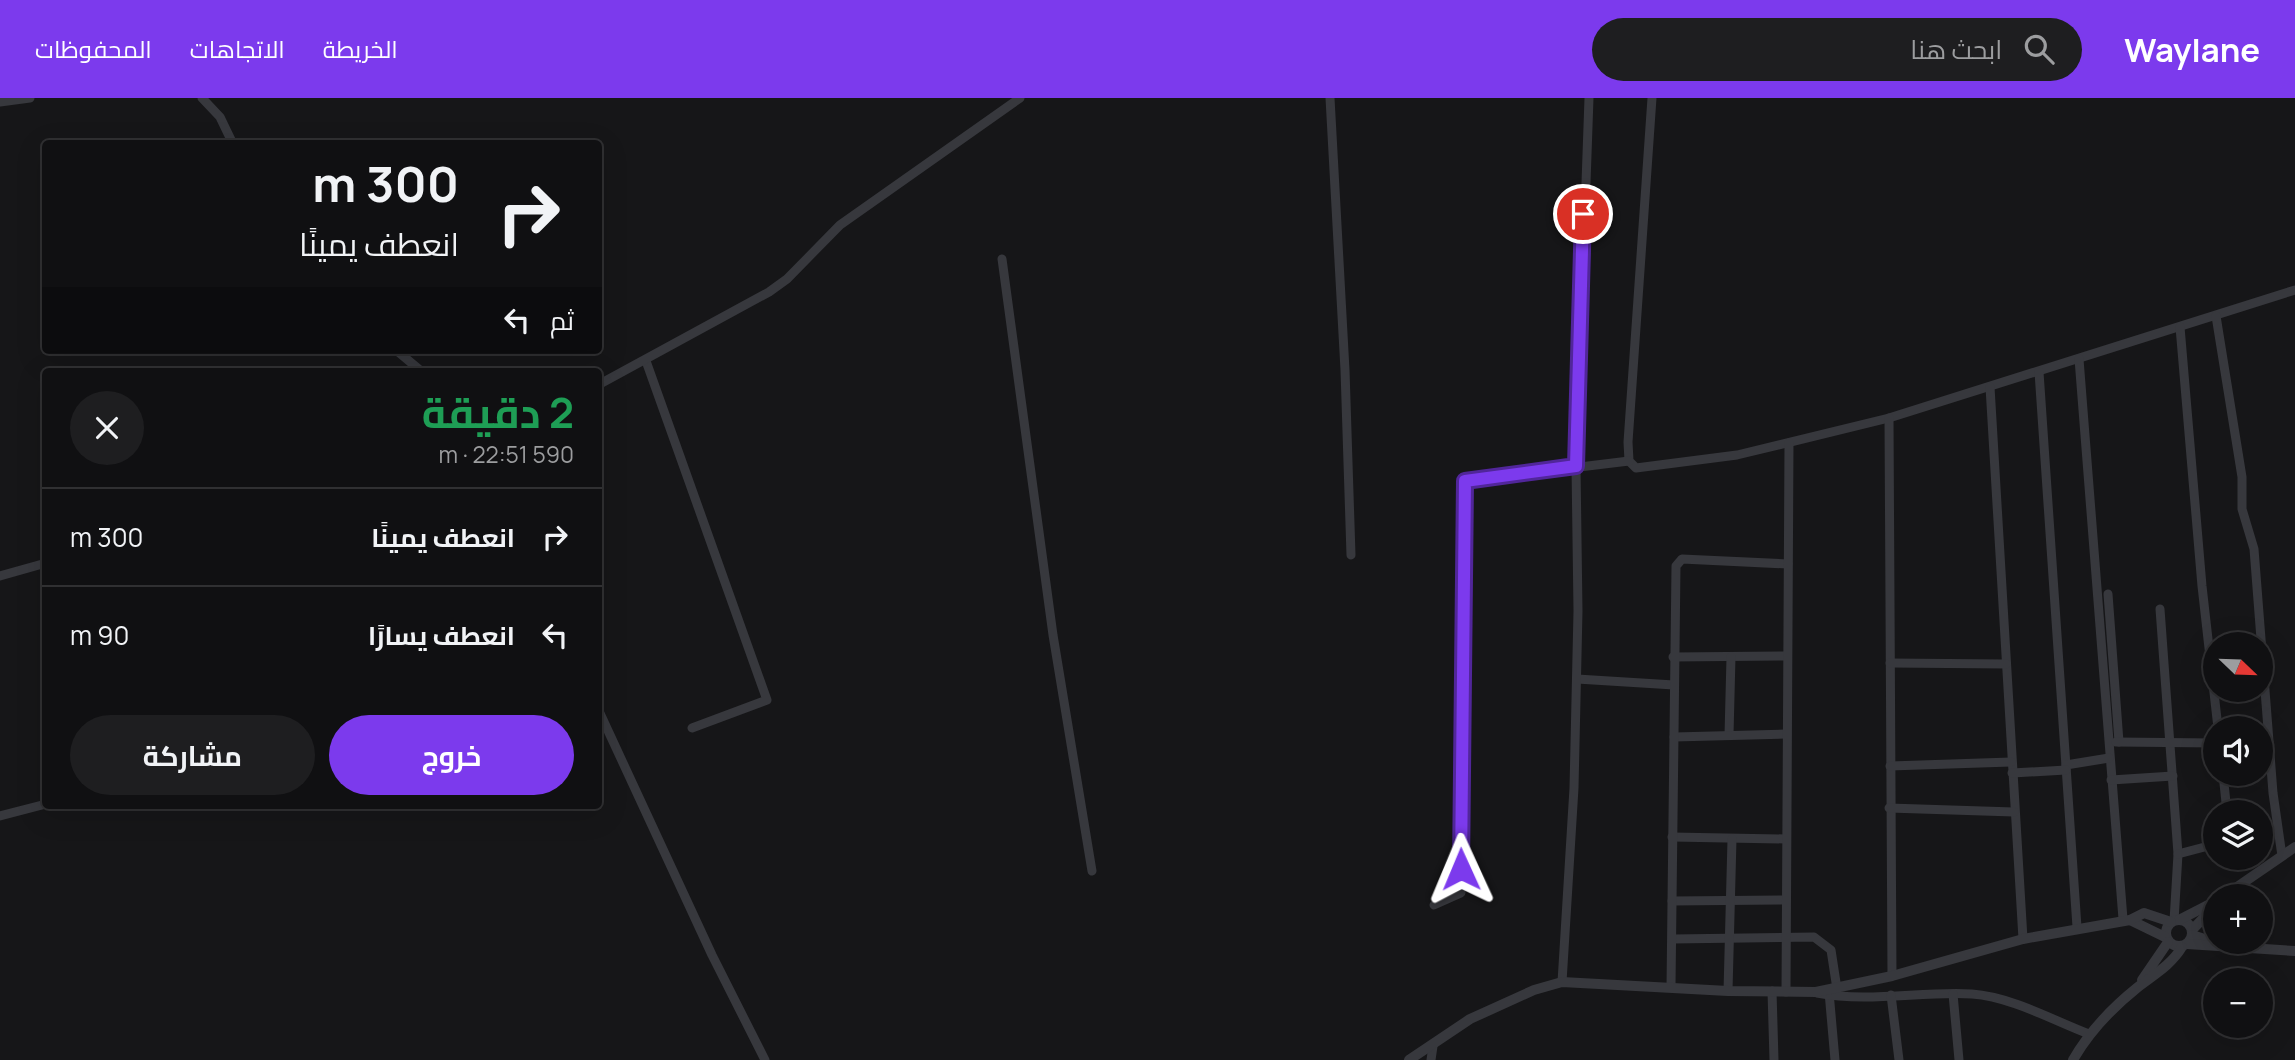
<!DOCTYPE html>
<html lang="ar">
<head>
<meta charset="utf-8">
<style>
	:root { --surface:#101012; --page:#1e1e20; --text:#f1f3f6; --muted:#9c9d9f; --line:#303032; --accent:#7c3aed }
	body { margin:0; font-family:Manrope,Cairo,sans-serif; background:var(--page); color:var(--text); direction:rtl; height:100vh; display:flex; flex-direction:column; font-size:26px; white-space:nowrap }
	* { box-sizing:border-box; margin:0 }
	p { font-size:23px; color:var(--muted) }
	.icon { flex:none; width:38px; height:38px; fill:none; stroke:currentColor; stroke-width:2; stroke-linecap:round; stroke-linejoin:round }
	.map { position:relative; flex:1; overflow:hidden; direction:ltr }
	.drawer { position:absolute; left:42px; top:270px; width:560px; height:441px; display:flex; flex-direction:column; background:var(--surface); border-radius:7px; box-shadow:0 7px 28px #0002,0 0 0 2px var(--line); direction:rtl }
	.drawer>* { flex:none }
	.hud { position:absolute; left:42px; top:42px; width:560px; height:214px; border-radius:7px; box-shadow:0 7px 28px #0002,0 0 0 2px var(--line); direction:rtl; background:#101012; color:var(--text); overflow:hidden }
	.needle { width:46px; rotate:113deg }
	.fabs { position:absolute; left:2203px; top:534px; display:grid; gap:14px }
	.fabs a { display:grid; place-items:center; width:70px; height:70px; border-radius:50%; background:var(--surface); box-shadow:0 7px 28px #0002,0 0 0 2px var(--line); font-size:35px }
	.pin { position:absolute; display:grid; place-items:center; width:60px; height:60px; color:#fff; margin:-30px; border:4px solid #fff; border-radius:50%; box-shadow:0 2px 7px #0007 }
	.me { position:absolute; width:77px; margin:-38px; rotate:359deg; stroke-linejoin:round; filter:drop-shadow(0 0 5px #0008) }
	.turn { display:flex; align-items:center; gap:24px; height:147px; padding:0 28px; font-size:32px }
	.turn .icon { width:91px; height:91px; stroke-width:2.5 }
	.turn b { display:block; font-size:49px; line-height:60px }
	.then { display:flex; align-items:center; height:66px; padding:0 28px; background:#0003; gap:14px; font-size:26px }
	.round { display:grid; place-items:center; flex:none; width:74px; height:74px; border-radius:37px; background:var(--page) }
	.summary { display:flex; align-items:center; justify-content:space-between; height:119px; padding:0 28px }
	h1 { font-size:42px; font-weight:700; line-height:52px; color:#1e9e55 }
	.primary-button { display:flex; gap:14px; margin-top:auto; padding:14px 28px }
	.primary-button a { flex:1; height:80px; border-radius:42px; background:var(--accent); color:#fff; font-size:28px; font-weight:700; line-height:80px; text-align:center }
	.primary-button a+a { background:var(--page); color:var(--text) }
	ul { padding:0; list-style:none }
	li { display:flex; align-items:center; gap:21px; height:98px; padding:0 28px; border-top:2px solid var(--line) }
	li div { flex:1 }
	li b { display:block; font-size:26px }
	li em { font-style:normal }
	header { display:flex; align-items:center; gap:42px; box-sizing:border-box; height:98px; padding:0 35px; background:var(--accent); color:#fff }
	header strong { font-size:33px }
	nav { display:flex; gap:38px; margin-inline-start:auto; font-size:24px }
	.search { width:490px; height:63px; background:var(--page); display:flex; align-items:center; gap:18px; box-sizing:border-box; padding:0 24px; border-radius:38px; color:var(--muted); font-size:26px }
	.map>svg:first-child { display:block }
</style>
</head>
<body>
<header>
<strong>Waylane</strong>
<div class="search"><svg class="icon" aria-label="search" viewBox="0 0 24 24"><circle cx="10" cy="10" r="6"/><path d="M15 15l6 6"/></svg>ابحث هنا</div>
<nav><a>الخريطة</a><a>الاتجاهات</a><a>المحفوظات</a></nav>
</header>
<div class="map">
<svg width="2295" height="962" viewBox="0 0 2295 962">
	<rect width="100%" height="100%" fill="#161618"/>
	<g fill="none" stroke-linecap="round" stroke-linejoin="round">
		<g stroke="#37383d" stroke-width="9">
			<polyline points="202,0 220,19 233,46"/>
			<polyline points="1330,0 1345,272 1351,457"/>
			<polyline points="1652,0 1628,344 1629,363 1636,370 1737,357 1889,320 2295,192"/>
			<polyline points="0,4 30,0"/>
			<polyline points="1002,161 1053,537 1092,773"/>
			<polyline points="2216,218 2242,379 2242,411 2254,451 2273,695 2282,758"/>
			<polyline points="2180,229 2202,488 2218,630"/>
			<polyline points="396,252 421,273"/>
			<polyline points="2079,261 2123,821"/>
			<polyline points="646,263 767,602 692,630"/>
			<polyline points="2039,274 2077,829"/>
			<polyline points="598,287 769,194 787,181 840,127 1020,0"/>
			<polyline points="1990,289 2023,841"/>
			<polyline points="1889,320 1892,878"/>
			<polyline points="0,478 46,465"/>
			<polyline points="2108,496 2119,644"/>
			<polyline points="2160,511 2178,756 2174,823"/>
			<polyline points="1673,559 1787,558"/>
			<polyline points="1890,565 2006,566"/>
			<polyline points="1577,581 1674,587"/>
			<polyline points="598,611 712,857 765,962"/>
			<polyline points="1729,637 1731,559"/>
			<polyline points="1674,639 1786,636"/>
			<polyline points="2116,644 2216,645"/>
			<polyline points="2066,667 2109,660"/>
			<polyline points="1890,668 2011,664"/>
			<polyline points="2012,675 2066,672"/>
			<polyline points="2223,676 2227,714"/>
			<polyline points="2111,682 2173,678"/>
			<polyline points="1889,710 2014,714"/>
			<polyline points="0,718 46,706"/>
			<polyline points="1672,739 1786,741"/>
			<polyline points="2178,756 2216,746"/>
			<polyline points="1672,803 1786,802"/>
			<polyline points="1434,807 1461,795 1465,383 1629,363"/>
			<polyline points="1673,841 1814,839 1831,852 1837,891"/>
			<polyline points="1562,884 1574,690 1578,513 1576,368 1589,0"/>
			<polyline points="1671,889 1676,468 1682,461 1788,466"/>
			<polyline points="1728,893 1732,741"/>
			<polyline points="1772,893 1774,962"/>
			<polyline points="1786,894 1789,345"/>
			<polyline points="1829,894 1835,962"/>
			<path d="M 1817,895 C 1869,905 1921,893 1972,896 C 2012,899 2052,922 2089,936"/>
			<polyline points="1953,896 1959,962"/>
			<polyline points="1891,897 1899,962"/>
			<polyline points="1431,962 1433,948"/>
		</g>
		<g stroke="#37383d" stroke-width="10">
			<polyline points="2224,798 2295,749"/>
			<circle cx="2179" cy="835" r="13"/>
			<polyline points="2130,822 2165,839"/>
			<polyline points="2179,822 2216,803"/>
			<polyline points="2192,832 2216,807"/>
			<polyline points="2192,837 2227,848"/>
			<polyline points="2187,846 2295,853"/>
			<polyline points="2142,882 2168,844"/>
			<polyline points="1409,962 1470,921 1534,892 1562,884 1728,893 1816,894 1892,878 2023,841 2130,822 2144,815 2171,824"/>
			<path d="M 2073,962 C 2089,934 2113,909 2138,889 C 2155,876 2171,867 2182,849"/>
		</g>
	</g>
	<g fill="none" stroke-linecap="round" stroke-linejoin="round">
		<defs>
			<polyline id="route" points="1461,771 1465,383 1576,368 1583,116"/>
		</defs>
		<use href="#route" stroke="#51269a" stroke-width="18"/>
		<use href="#route" stroke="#7c3aed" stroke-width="12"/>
	</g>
</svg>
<div class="fabs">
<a><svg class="needle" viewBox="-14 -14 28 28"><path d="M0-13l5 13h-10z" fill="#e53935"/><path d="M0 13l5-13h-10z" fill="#9c9d9f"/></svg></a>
<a><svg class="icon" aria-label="sound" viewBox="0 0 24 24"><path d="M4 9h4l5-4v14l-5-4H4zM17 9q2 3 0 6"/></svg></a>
<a><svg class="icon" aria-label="layers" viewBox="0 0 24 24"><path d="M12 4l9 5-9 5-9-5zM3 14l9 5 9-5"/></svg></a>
<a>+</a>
<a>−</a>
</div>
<div class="pin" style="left:1583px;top:116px;background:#d93025"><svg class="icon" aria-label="arrive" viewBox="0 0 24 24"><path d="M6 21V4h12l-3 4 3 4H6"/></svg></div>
<svg class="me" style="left:1461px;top:771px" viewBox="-20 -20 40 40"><path d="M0-17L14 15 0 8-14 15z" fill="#7c3aed" stroke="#fff" stroke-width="4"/></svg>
<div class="hud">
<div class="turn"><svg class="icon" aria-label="right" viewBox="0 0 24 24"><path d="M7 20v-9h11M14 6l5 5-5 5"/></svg><div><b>300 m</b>انعطف يمينًا</div></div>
<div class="then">ثم<svg class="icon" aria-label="left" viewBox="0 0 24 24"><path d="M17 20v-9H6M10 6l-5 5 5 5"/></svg></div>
</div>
<section class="drawer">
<div class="summary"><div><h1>2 دقيقة</h1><p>590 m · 22:51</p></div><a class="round"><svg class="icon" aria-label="close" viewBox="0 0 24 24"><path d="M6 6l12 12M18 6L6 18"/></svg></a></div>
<ul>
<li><svg class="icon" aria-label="right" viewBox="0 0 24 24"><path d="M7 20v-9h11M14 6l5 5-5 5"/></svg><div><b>انعطف يمينًا</b></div><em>300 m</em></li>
<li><svg class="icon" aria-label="left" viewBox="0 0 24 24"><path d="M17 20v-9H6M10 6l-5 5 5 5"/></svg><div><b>انعطف يسارًا</b></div><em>90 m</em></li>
</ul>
<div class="primary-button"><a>خروج</a><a>مشاركة</a></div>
</section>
</div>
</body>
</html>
